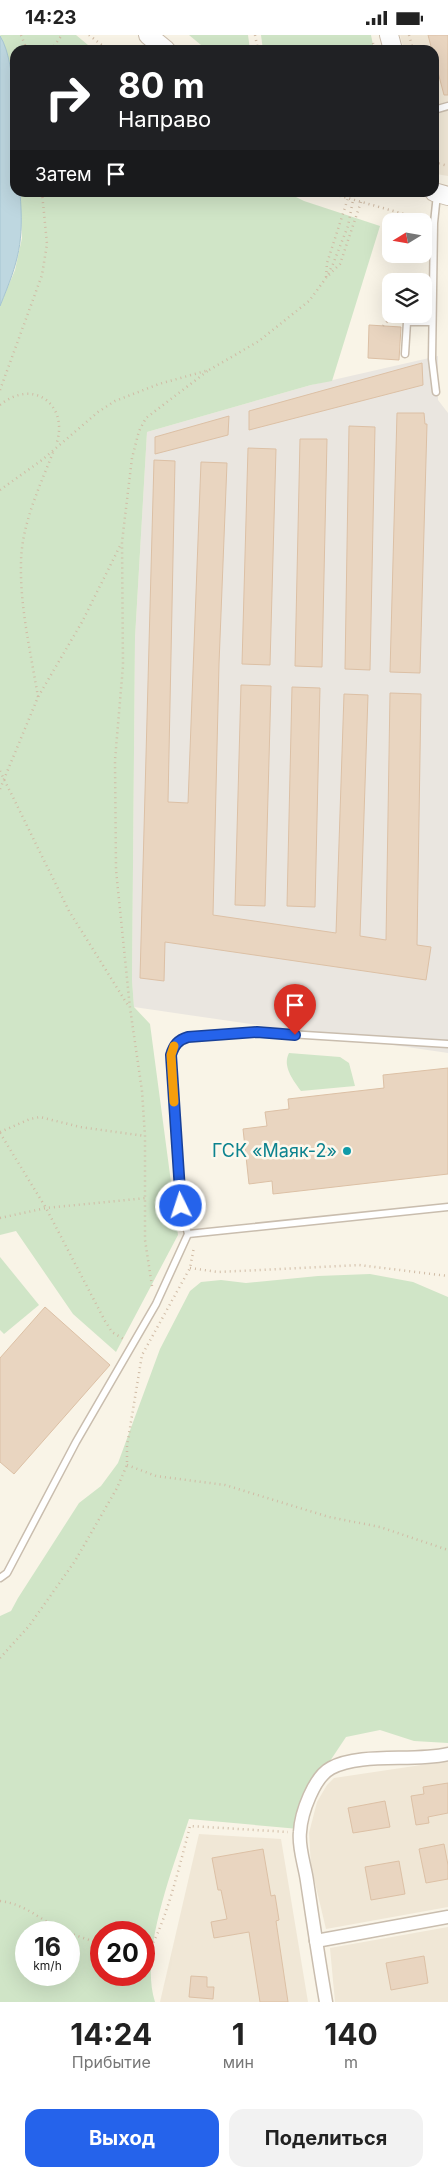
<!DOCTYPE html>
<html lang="ru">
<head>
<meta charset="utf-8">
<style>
	:root { --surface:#fff; --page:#f2f2f2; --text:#222; --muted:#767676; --accent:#2563eb }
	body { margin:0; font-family:Inter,sans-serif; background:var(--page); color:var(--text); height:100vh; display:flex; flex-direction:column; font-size:19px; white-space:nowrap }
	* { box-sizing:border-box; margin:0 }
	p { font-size:16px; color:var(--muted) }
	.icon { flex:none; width:28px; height:28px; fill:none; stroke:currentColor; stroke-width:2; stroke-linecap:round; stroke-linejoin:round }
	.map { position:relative; height:1967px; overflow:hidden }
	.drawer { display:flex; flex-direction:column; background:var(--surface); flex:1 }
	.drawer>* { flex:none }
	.banner { position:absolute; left:10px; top:10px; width:429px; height:152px; border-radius:15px; box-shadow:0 5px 20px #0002; background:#202124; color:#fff; overflow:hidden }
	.needle { width:32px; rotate:259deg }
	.controls { position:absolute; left:382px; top:178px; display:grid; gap:10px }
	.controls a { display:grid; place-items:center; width:50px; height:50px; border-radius:10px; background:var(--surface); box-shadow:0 5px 20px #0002; font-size:25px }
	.speed { position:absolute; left:15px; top:1886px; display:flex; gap:10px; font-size:25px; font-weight:700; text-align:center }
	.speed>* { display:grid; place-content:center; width:65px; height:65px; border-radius:50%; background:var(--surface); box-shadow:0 5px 20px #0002; line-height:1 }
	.speed small { font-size:12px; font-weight:400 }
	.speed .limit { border:8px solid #d22; background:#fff; color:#111 }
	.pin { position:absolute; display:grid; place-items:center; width:42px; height:42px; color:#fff; margin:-51px -21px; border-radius:50% 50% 50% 0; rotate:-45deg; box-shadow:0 0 5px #0007 }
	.pin .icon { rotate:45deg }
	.me { position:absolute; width:55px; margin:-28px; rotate:356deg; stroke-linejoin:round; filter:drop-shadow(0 0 4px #0008) }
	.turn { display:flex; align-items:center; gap:18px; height:105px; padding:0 25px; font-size:22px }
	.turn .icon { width:65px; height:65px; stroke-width:2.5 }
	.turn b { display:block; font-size:35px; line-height:42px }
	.then { display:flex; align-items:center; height:48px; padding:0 25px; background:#0003; gap:10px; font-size:19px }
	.eta { display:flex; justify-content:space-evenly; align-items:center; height:85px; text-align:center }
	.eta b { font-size:30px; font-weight:700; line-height:35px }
	.primary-button { display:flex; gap:10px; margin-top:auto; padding:10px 25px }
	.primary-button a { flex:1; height:58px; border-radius:15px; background:var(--accent); color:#fff; font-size:20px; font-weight:700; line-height:58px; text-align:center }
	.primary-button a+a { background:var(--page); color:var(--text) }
	.status { display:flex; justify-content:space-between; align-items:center; height:35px; padding:0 25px; background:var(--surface); direction:ltr }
	.status svg { height:14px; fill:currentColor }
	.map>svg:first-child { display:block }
</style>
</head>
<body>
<div class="status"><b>14:23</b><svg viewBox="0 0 49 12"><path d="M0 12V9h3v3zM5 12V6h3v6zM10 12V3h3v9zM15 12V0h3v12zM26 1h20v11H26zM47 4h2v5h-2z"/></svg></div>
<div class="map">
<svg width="448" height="1967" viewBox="0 0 448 1967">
	<rect width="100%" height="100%" fill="#f9f4e7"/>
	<g fill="#f0e7d6">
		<polygon points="400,0 448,0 448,141 436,139 434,131 434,15 404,15"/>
		<polygon points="448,1726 448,1872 326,1894 311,1831 309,1798 317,1767 327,1750 334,1743"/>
		<polygon points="199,1799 281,1804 308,1967 160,1967"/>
		<polygon points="448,1892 448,1967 335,1967 330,1913"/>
	</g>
	<polygon fill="#eae6e0" points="438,321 438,365 448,378 448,1018 134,972 132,945 135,603 147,397 311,350"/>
	<g fill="#d0e5c7" fill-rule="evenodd">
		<path d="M 0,0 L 76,0 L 94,15 L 15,15 L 15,91 C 13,61 14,27 0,0 Z"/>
		<polygon points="189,0 248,0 250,15 207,15"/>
		<polygon points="261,0 371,0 374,15 263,15"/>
		<polygon points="20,158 288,158 304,166 380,191 332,346 311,350 147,397 135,603 132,945 134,972 150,989 178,1200 116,1317 73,1279 16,1196 0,1200 0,271 15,235 22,203"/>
		<path d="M 289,1018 L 340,1022 L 349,1028 L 355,1051 L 301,1056 C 293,1045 282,1031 289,1018 Z"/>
		<polygon points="0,1222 39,1270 4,1299 0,1295"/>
		<path d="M 370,1239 L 413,1247 L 448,1262 L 448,1708 L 414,1706 L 380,1695 L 346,1702 L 318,1744 L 299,1794 L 189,1784 C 173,1833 139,1918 155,1967 L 0,1967 L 0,1581 L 11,1576 L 18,1563 L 79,1468 L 101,1451 L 118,1428 L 160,1314 L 190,1256 L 201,1247 L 221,1245 L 246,1248 L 318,1241 ZM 26,1898 L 69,1898 L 69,1940 L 26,1940 ZM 101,1898 L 144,1898 L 144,1940 L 101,1940 Z"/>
	</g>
	<path fill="#bed7e0" stroke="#a5c5d1" d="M 0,1 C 19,30 15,121 15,158 L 20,158 C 24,207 19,225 0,271 Z"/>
	<g fill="#e9d5c0" stroke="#dcc0a5">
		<polygon points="428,0 448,0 448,60 444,60"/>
		<polygon points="369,290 401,292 399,325 368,323"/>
		<polygon points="422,328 423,350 249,395 249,376"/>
		<polygon points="397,378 424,378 425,389 427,389 420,638 390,637"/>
		<polygon points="229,381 228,400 155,419 155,402"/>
		<polygon points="349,391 375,392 370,635 345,634"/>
		<polygon points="300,404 327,404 322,632 295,631"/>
		<polygon points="248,413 276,414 270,630 242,629"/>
		<polygon points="154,425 175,426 168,767 188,768 201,427 227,428 219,629 213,880 336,898 344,659 368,660 360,901 386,905 390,658 421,659 417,910 431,912 426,945 165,907 164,946 140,943"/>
		<polygon points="241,650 271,651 265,871 235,870"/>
		<polygon points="292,652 320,653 315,872 287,871"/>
		<polygon points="448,1033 448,1139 273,1159 272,1146 249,1149 243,1094 267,1091 265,1077 289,1074 288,1064 384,1053 383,1040"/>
		<polygon points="45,1272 110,1330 14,1439 0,1427 0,1323"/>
		<polygon points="448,1748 448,1778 428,1782 429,1788 416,1790 411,1761 424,1759 423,1752"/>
		<polygon points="385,1766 390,1792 353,1798 348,1773"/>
		<polygon points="444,1809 448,1830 448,1844 426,1848 419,1814"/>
		<polygon points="263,1814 271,1861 275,1860 279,1885 276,1886 288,1967 260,1967 249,1897 214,1903 211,1887 227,1884 221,1855 218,1855 212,1823"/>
		<polygon points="399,1826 405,1859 371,1865 365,1832"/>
		<polygon points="424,1921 428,1948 391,1955 386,1928"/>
		<polygon points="191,1941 207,1942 207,1952 214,1952 213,1964 189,1962"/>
	</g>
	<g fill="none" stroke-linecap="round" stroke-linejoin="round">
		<defs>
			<g id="lane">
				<polyline points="434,75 448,71"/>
				<polyline points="405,319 407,287 432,287"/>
				<polyline points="436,357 432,324 434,188 437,159"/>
				<polyline points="188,1199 448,1172"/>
				<path d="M 0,1543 L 7,1538 L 76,1407 L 156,1269 L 188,1199 L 181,1171 L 171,1020 C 174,1010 178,1005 188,1002 L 257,997 L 448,1009"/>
			</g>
			<g id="street">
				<polyline points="316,1906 448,1882"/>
				<path d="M 326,1967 C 319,1927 313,1886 307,1846 C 305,1831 298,1812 300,1797 C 301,1778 314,1742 331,1733 C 361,1717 413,1727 448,1719"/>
			</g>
			<g id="secondary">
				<polyline points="148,0 166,15"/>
				<polyline points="389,0 393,15"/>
				<polyline points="434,157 448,161"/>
			</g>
		</defs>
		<use href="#lane" stroke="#c9bdae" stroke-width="9"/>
		<use href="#street" stroke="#c9bdae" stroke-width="15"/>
		<use href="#secondary" stroke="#ccbead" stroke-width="20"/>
		<g stroke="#d0bba5" stroke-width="2.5" stroke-dasharray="1 4" stroke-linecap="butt">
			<polyline points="21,0 27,15"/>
			<polyline points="89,0 108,15"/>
			<polyline points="255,0 258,15"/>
			<polyline points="409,0 413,15"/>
			<polyline points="373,8 375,15"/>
			<polyline points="51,15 62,0"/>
			<polyline points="434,127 448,131"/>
			<polyline points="330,158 425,185"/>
			<polyline points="329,240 340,229 361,167"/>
			<polyline points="326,242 327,228 348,163"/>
			<polyline points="383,291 394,279"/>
			<polyline points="0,355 42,240 47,209 42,158"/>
			<path d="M 0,370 C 34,342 70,371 56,410"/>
			<polyline points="0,455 42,425 98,377 115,366 159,349 209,335 259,306 309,266 326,243 333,229 348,191 353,165"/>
			<path d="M 38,662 C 31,619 20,573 21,529 C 21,490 40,451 54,415"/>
			<polyline points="0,736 69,876 129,972"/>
			<polyline points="0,754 38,662 82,587 121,509"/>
			<polyline points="0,1097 30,1084 40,1082 80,1092 145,1101"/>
			<polyline points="0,1098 46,1173 105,1286 112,1297 125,1305"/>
			<polyline points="0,1183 46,1173 146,1163"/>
			<polyline points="190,1233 218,1237 359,1230 448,1241"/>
			<polyline points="152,1251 145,1205 145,1101 142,1056 130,973 116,835 115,725 123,631 122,507 132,423 139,396 146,383 209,335"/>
			<polyline points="127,1430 156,1441 225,1450 329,1482 380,1492 448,1515"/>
			<polyline points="0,1623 29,1591 75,1526 117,1453 127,1430 127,1411 142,1320 190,1233 194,1212"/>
			<path d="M 0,1866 C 27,1869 44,1888 67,1898"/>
			<polyline points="69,1898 101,1909"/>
			<path d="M 144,1919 C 161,1910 184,1814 190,1791 L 288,1797"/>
		</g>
		<use href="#lane" stroke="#fff" stroke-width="6"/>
		<use href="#street" stroke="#fff" stroke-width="12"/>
		<use href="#secondary" stroke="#fff" stroke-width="18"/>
	</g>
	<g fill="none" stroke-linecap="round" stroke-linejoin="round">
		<defs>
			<path id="route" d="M 181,1171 L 171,1020 C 174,1010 178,1005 188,1002 L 257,997 L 295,1000"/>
		</defs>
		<use href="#route" stroke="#184099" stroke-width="12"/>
		<use href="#route" stroke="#2563eb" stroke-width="9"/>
		<polyline stroke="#f59e0b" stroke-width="9" points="174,1011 171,1020 174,1067"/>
	</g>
	<circle fill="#0f9aa8" stroke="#fdf8ed" stroke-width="2" cx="347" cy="1116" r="5"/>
	<g text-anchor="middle" stroke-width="5" stroke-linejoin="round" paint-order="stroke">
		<g font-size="18" fill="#0d838f" stroke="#fdf8ed" text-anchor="end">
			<text x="337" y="1122">ГСК «Маяк-2»</text>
		</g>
	</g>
</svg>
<div class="controls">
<a><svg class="needle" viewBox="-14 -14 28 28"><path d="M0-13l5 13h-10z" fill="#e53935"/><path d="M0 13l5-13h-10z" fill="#767676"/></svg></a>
<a><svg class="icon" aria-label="layers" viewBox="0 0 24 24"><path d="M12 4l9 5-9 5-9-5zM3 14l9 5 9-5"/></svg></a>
</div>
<div class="speed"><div>16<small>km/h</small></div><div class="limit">20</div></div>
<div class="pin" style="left:295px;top:1000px;background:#d93025"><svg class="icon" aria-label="arrive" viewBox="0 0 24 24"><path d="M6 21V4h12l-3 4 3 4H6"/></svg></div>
<svg class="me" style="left:181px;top:1171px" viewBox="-20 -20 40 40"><circle r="17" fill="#2563eb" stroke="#fff" stroke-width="3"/><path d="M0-11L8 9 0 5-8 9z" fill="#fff"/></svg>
<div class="banner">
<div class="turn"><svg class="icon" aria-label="right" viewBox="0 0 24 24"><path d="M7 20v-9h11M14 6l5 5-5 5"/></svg><div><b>80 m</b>Направо</div></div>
<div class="then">Затем<svg class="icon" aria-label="arrive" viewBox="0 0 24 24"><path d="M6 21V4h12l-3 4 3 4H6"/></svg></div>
</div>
</div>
<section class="drawer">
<div class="eta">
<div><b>14:24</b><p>Прибытие</p></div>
<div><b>1</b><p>мин</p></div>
<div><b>140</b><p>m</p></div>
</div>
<div class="primary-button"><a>Выход</a><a>Поделиться</a></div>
</section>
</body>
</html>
